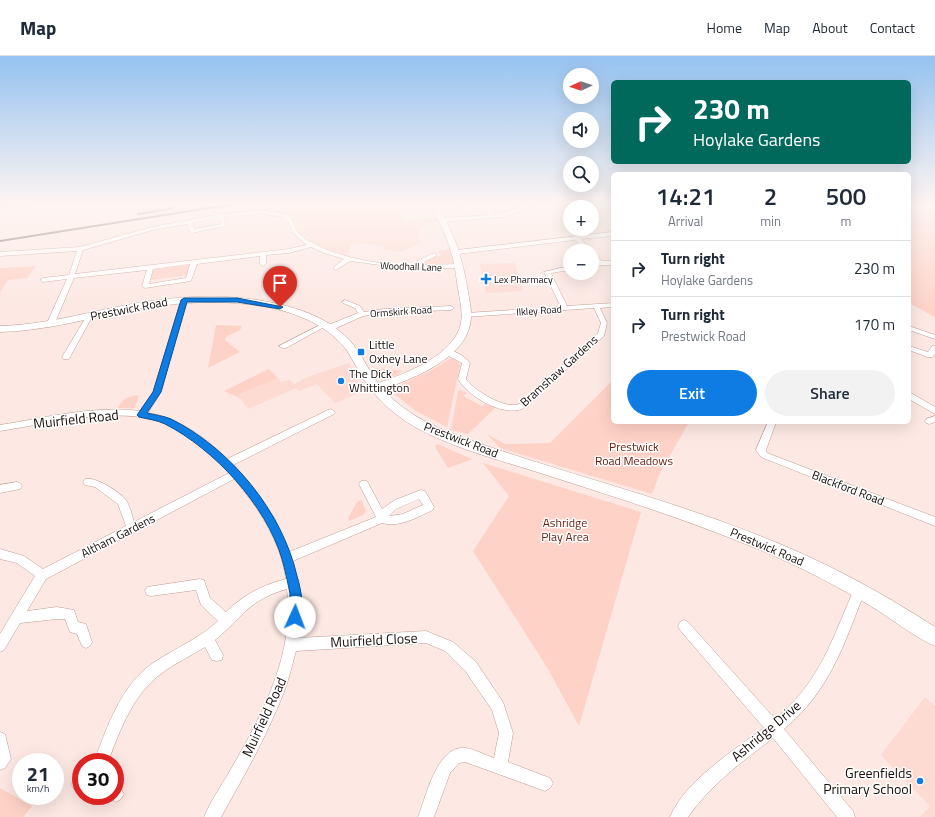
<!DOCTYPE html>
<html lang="en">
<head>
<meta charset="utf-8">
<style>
	:root { --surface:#fff; --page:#f2f2f3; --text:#1f2937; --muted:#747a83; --line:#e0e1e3; --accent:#0f7ce3 }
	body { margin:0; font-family:"Titillium Web",sans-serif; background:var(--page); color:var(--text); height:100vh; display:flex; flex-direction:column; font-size:15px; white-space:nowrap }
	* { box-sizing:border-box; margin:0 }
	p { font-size:13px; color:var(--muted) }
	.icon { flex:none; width:22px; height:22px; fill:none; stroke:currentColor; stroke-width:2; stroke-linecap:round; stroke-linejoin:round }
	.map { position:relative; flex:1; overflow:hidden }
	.side { position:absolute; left:611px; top:116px; width:300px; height:252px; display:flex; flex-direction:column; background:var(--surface); border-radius:6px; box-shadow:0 4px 16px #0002 }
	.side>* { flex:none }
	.banner { position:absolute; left:611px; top:24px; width:300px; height:84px; border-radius:6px; box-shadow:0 4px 16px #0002; background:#00695c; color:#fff; overflow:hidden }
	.needle { width:26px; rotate:266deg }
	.tools { position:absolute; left:563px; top:12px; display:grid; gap:8px }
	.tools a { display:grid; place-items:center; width:36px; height:36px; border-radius:50%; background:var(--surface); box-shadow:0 4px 16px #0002; font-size:20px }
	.speed { position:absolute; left:12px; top:697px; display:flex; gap:8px; font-size:20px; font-weight:700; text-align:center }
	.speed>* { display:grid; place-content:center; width:52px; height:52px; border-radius:50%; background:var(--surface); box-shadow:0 4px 16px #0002; line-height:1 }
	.speed small { font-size:10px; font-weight:400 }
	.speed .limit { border:6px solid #d22; background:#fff; color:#111 }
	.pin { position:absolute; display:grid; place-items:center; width:34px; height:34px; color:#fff; margin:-41px -17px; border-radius:50% 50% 50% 0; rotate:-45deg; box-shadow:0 0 4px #0007 }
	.pin .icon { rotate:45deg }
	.me { position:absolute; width:44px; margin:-22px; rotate:2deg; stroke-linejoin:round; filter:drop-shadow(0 0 3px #0008) }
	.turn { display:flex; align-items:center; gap:14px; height:84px; padding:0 16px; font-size:18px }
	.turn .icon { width:52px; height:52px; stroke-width:2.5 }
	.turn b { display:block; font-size:28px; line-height:34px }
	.eta { display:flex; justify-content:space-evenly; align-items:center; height:68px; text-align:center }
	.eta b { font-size:24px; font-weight:600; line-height:28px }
	.cta { display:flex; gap:8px; margin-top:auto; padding:8px 16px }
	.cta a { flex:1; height:46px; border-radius:24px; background:var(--accent); color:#fff; font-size:16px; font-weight:600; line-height:46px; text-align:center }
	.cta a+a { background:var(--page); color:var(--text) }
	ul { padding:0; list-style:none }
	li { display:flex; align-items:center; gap:12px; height:56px; padding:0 16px; border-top:1px solid var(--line) }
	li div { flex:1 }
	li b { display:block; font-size:15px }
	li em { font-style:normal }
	header { display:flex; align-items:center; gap:24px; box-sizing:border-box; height:56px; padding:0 20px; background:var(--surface); border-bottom:1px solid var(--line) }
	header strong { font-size:19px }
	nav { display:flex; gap:22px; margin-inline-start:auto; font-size:14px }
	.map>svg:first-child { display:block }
</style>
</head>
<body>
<header>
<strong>Map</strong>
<nav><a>Home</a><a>Map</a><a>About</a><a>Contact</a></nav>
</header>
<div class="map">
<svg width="935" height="761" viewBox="0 0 935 761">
	<rect width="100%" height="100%" fill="#fde8e3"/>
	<g fill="#fddad2">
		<polygon points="283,148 396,148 405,165 435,161 438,166 424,168 425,171 418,172 420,185 417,189 400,196 382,193 384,190 359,187 351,188 348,200 329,194 312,185 300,175 294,162 276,155 277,149"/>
		<polygon points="515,207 523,235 486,237 480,208"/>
		<polygon points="349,307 362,332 360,336 335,347 317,328 299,335 296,332 248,353 241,343 235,340 278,322 281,326 290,324 294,328 308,321"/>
		<polygon points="925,641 935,650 935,761 920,761 930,750 881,699"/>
	</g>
	<g fill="#fed2c7">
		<polygon points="909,148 935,148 935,261 909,247"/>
		<polygon points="450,192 454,207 421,209 420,206 442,199 437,196"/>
		<polygon points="192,208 189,219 150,224 154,212"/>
		<polygon points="36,210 27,222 8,224 0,236 0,212"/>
		<polygon points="216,269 242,270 240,274 227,280 225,284 240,296 208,312"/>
		<polygon points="449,303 455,303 460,309 447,371 416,355 392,336 396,331 432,314"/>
		<polygon points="375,312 403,315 394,320 382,322"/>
		<polygon points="269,313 278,322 235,340 224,335"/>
		<polygon points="613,324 613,366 689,366 659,419 652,438 500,392 487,378 505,388 550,387"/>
		<polygon points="460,334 467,337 463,340 482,350 486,347 495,352 468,378 451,374 458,335"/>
		<path d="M 139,339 L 135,352 L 118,352 C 122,342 130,340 139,339 Z"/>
		<polygon points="437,388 472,403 448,412 435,391"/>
		<polygon points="483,407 641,456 579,670 548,613 473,495 509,440"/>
		<polygon points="361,444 366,455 363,459 349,465 348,462 357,446"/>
		<polygon points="0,732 32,750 23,761 0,761"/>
	</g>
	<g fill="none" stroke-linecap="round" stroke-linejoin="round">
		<defs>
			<g id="minor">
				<polygon points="21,148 35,148 0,154 0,152"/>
				<polygon points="459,148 464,148 460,151 458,150"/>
				<path d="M 481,148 L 486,148 L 493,158 C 507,157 527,147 539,149 L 504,161 L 443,166 L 440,164 L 443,162 L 488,159 Z"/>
				<path d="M 263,154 C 270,156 281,156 287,159 C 293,163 294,169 297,175 C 300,179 307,184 311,186 C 338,202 384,210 416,209 L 417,205 L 434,197 L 437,199 L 436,200 L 422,207 L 421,209 L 460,208 L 463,210 L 460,212 L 421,212 L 418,214 L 350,205 L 336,214 L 333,212 L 334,211 L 344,203 L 324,197 L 311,191 L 289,197 L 266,199 L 266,208 L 263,210 L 260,208 L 260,200 L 197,208 L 191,225 L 145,232 L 142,230 L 147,214 L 74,222 L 54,269 L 50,271 L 46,269 L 67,223 L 43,226 L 40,224 L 43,222 L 69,219 L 77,195 L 0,200 L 0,196 L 80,191 L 152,171 L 221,158 ZM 263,158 L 283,161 L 288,166 L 293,177 L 307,189 L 289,193 L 75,218 L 83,194 L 153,174 L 187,168 L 189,175 L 192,177 L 226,170 L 224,161 ZM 219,162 L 221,168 L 194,173 L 192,167 ZM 190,208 L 186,222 L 149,228 L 153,213 Z"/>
				<polygon points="613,176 613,180 581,183 592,194 592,196 592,195 587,195 575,184 458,198 455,196 458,194"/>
				<polygon points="592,196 602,205 613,205 613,209 598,209 592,211 592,207 596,205 592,201"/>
				<path d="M 570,210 L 570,214 L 551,217 L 567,250 L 613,247 L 613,251 L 600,252 L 607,267 L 604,280 L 522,353 C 501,360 469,341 458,323 L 462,307 L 445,298 L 445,294 C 453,293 465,300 470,307 L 466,323 C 473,334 506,354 519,348 L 598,277 L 601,267 L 594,252 L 466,261 L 463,259 L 466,257 L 561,251 L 544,216 Z"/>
				<path d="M 184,242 L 187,244 L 161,336 L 148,357 C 178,361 206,382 227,403 L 328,354 L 331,353 L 335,356 L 334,358 L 233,409 L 242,419 L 275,463 L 289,496 L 376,461 L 359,428 L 361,425 L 367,425 L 382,453 L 395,444 L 421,434 L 425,435 L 434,451 L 433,454 C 417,461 400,472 382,467 L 293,505 L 297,522 L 300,526 L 298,530 L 301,551 L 298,582 L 426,575 L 453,586 L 476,606 L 503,646 L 513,677 L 508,706 L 550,722 L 553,727 L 550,732 L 545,735 L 465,706 L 459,707 L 450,717 L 434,761 L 418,761 C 426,741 437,689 465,692 C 474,693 485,699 494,702 L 499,677 L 492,654 L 466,616 L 445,595 L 426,587 L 296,595 C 292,609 289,623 284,636 C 267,680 244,720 221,761 L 204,761 C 211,744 222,729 231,713 C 262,659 295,598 287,533 C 248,544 243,561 215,584 L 223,599 L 222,604 L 217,605 L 212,604 L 205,591 C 191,600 175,607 162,617 C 133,638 120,674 108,706 L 94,706 C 107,671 121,629 153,607 C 175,592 199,583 218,565 L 201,549 L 196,534 L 151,540 L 147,539 L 145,535 L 147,531 L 200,523 L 204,524 L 210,542 L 226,556 C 243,539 262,529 286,523 C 281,486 258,451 234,423 L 46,523 L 27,555 L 57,551 L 74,554 L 78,566 L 86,568 L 92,586 L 90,590 L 86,592 L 82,590 L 77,578 L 70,576 L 65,563 L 57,563 L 20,567 L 4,594 L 0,596 L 0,578 L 35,520 L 17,507 L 0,503 L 0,493 L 24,500 L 43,513 L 126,470 L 118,448 L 95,431 L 85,429 L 83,426 L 85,423 C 95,420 120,436 126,444 C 130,450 132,459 134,466 L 229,417 C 210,396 187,376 161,366 C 117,350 45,368 0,375 L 0,369 C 44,362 95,349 140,355 L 153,336 L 181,244 ZM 419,443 L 423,449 L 403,458 L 389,460 L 396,453 Z"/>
				<polygon points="345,244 360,250 364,256 384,253 451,250 454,252 451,254 384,257 363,260 332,274 326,274 326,270 358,257 355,252 343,247 342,246"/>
				<polygon points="89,259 92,261 70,301 69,303 63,303 62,301 86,261"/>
				<polygon points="324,267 326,268 326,270 286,292 283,292 279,290"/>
				<polygon points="909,270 935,279 935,283 909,274"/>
				<polygon points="909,290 928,296 932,290 935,290 935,297 933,301 927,301 909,294"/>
				<polygon points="909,336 935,351 935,358 909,343"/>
				<polygon points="935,360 935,366 929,368 926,367 925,365 926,363"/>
				<polygon points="768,366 776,366 766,394 767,397 935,461 935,470 761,401 756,394"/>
				<polygon points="17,426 20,427 22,430 20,433 0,437 0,429"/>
				<path d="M 859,530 L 863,531 L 865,535 C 844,588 830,635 784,673 L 853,755 L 855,761 L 837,761 L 773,682 C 742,706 711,728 688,761 L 670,761 C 685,725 734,694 764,672 L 680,574 L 678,570 L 680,566 L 684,564 L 688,566 L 775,663 C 821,625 832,583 855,531 Z"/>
				<polygon points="0,676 5,678 11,703 5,712 0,714"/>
				<polygon points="81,719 81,735 79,736 74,733 71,728 74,723"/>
				<polygon points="115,729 121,733 124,738 121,743 116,746 111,743 109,740 115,740"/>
			</g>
			<path id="secondary" d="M 429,148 L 436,148 C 454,176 461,197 467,230 C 469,243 473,256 470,269 C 463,303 413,323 383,333 C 404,357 432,370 461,381 C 558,416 659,440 755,478 C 818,502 878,534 935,571 L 935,590 C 912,580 891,562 869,549 C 828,525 787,504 743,487 C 676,460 606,438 537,416 C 496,403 453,392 415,371 C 392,358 374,340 360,318 C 355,309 351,299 344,291 C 327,270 299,258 272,252 C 223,242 172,246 123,256 C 82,264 42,275 0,276 L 0,270 C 42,269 81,258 122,250 C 173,240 227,236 278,248 C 301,253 325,262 343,278 C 359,291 366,311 378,327 C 405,318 455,299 461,267 C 463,254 459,240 457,227 C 454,197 445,174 429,148 Z"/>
		</defs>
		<use href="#minor" stroke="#be9e96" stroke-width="1"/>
		<use href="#secondary" stroke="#be9e96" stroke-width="1"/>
		<use href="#minor" fill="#fff" fill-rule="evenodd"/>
		<use href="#secondary" fill="#fff" fill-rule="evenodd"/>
		<g stroke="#71625e" stroke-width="2">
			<polyline points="138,158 174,152"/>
			<polyline points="0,185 234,148"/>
		</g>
	</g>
	<linearGradient id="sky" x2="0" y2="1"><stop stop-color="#95c2f0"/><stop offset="0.58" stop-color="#fef5f2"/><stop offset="1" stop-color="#fef5f2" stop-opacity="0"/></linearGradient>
	<rect width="935" height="255" fill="url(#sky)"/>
	<path fill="#0f7ce3" stroke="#0a5194" d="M 184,242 L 237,242 L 283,251 L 280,253 L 237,246 L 187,246 L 161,336 L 147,357 C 155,359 164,360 171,363 C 231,393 282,455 297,520 C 301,534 305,552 299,565 L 295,567 L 291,565 C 287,557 290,547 290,538 C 288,527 285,514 282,503 C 266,449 214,393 165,368 C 157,364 147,363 139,361 L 137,359 L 153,336 L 181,244 Z"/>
	<g fill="#0f7ce3" stroke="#fff" stroke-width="1.5">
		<path d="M484 217h4v4h4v4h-4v4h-4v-4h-4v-4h4z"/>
		<rect x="357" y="292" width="8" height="8" rx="2"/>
		<circle cx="341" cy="325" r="4"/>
		<circle cx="920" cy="725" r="4"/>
	</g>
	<g text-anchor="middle" stroke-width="3" stroke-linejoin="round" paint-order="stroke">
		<g font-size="10" fill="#180d0a" stroke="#fff">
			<text transform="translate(411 210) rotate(2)" y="4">Woodhall Lane</text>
			<text transform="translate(539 254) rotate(-4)" y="4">Ilkley Road</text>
			<text transform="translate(401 255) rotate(-4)" y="4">Ormskirk Road</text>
		</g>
		<g font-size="10" fill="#180d0a" stroke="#fff" text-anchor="start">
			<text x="494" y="227">Lex Pharmacy</text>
		</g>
		<g font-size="12" fill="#180d0a" stroke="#fff">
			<text transform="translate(129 253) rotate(-11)" y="4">Prestwick Road</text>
			<text transform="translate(559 315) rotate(-42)" y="4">Bramshaw Gardens</text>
			<text transform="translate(461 384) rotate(21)" y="4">Prestwick Road</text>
			<text transform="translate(848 432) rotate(21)" y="4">Blackford Road</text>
			<text transform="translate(118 480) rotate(-27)" y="4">Altham Gardens</text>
			<text transform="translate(767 491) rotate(23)" y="4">Prestwick Road</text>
		</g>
		<g font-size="12" fill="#180d0a" stroke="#fff" text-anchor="start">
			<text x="369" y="293">Little<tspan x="369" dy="14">Oxhey Lane</tspan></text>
			<text x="349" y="322">The Dick<tspan x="349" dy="14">Whittington</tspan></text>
		</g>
		<g font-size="12" fill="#692111" stroke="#fff">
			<text x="634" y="395">Prestwick<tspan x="634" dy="14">Road Meadows</tspan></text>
			<text x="565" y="471">Ashridge<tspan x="565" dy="14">Play Area</tspan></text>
		</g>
		<g font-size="14" fill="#180d0a" stroke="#fff">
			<text transform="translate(76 363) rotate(-6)" y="5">Muirfield Road</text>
			<text transform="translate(374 584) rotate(-3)" y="5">Muirfield Close</text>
			<text transform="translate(264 661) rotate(-65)" y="5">Muirfield Road</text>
			<text transform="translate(766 675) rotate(-40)" y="5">Ashridge Drive</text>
		</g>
		<g font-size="14" fill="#180d0a" stroke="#fff" text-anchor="end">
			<text x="912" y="722">Greenfields<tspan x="912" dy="16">Primary School</tspan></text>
		</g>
	</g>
</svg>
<div class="tools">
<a><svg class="needle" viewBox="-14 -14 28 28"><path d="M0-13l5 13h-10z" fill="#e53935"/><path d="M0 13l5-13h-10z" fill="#747a83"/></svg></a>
<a><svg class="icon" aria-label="sound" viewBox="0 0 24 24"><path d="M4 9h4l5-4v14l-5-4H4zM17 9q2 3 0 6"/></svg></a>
<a><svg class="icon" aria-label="search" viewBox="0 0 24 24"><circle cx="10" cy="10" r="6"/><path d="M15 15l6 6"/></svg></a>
<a>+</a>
<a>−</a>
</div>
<div class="speed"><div>21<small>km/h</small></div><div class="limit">30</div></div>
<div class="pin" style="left:280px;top:251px;background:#d93025"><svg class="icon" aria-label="arrive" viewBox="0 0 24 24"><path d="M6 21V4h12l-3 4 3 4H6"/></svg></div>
<svg class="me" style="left:295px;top:561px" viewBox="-20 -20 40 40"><circle r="19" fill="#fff"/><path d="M0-13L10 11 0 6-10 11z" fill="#0f7ce3"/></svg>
<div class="banner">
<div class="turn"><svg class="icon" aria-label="right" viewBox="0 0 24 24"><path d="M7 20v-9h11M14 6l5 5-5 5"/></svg><div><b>230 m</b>Hoylake Gardens</div></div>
</div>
<section class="side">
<div class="eta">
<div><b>14:21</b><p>Arrival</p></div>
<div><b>2</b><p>min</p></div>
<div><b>500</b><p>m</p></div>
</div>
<ul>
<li><svg class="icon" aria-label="right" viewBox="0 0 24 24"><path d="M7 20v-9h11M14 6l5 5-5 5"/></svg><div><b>Turn right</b><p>Hoylake Gardens</p></div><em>230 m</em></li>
<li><svg class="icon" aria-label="right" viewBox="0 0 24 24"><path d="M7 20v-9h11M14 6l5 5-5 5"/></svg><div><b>Turn right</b><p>Prestwick Road</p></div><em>170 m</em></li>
</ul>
<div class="cta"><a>Exit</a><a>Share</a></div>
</section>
</div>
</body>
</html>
